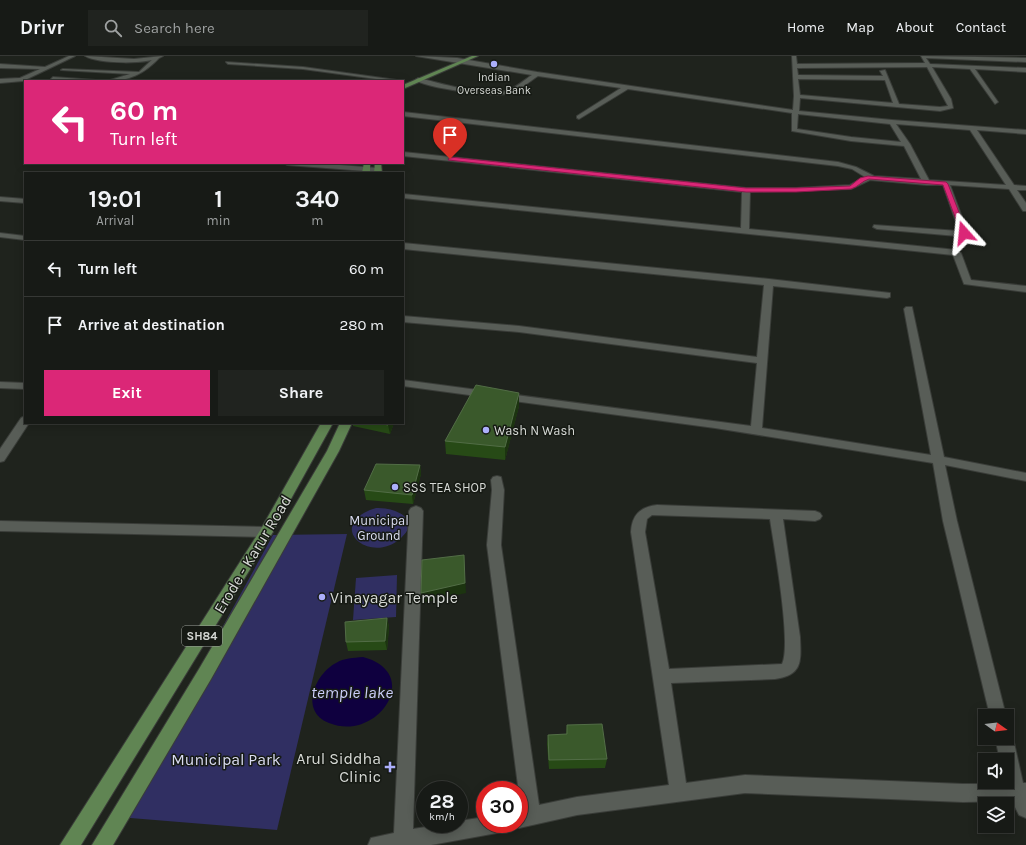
<!DOCTYPE html>
<html lang="en">
<head>
<meta charset="utf-8">
<style>
	:root { --surface:#171a16; --page:#20231f; --text:#f1f3f6; --muted:#9ea1a1; --line:#363835; --accent:#db2777 }
	body { margin:0; font-family:Karla,sans-serif; background:var(--page); color:var(--text); height:100vh; display:flex; flex-direction:column; font-size:15px; white-space:nowrap }
	* { box-sizing:border-box; margin:0 }
	p { font-size:13px; color:var(--muted) }
	.icon { flex:none; width:22px; height:22px; fill:none; stroke:currentColor; stroke-width:2; stroke-linecap:round; stroke-linejoin:round }
	.map { position:relative; flex:1; overflow:hidden }
	.panel { position:absolute; left:24px; top:116px; width:380px; height:252px; display:flex; flex-direction:column; background:var(--surface); border-radius:0px; box-shadow:0 2px 10px #0003,0 0 0 1px var(--line) }
	.panel>* { flex:none }
	.guide { position:absolute; left:24px; top:24px; width:380px; height:84px; border-radius:0px; box-shadow:0 2px 10px #0003,0 0 0 1px var(--line); background:#db2777; color:#fff; overflow:hidden }
	.needle { width:26px; rotate:104deg }
	.controls { position:absolute; left:978px; top:653px; display:grid; gap:8px }
	.controls a { display:grid; place-items:center; width:36px; height:36px; border-radius:0px; background:var(--surface); box-shadow:0 2px 10px #0003,0 0 0 1px var(--line); font-size:20px }
	.speed { position:absolute; left:416px; top:725px; display:flex; gap:8px; font-size:20px; font-weight:700; text-align:center }
	.speed>* { display:grid; place-content:center; width:52px; height:52px; border-radius:50%; background:var(--surface); box-shadow:0 2px 10px #0003,0 0 0 1px var(--line); line-height:1 }
	.speed small { font-size:10px; font-weight:400 }
	.speed .limit { border:6px solid #d22; background:#fff; color:#111 }
	.pin { position:absolute; display:grid; place-items:center; width:34px; height:34px; color:#fff; margin:-41px -17px; border-radius:50% 50% 50% 0; rotate:-45deg; box-shadow:0 0 4px #0007 }
	.pin .icon { rotate:45deg }
	.me { position:absolute; width:44px; margin:-22px; rotate:342deg; stroke-linejoin:round; filter:drop-shadow(0 0 3px #0008) }
	.turn { display:flex; align-items:center; gap:14px; height:84px; padding:0 20px; font-size:18px }
	.turn .icon { width:52px; height:52px; stroke-width:2.5 }
	.turn b { display:block; font-size:28px; line-height:34px }
	.eta { display:flex; justify-content:space-evenly; align-items:center; height:68px; text-align:center }
	.eta b { font-size:24px; font-weight:700; line-height:28px }
	.primary-button { display:flex; gap:8px; margin-top:auto; padding:8px 20px }
	.primary-button a { flex:1; height:46px; border-radius:0px; background:var(--accent); color:#fff; font-size:16px; font-weight:700; line-height:46px; text-align:center }
	.primary-button a+a { background:var(--page); color:var(--text) }
	ul { padding:0; list-style:none }
	li { display:flex; align-items:center; gap:12px; height:56px; padding:0 20px; border-top:1px solid var(--line) }
	li div { flex:1 }
	li b { display:block; font-size:15px }
	li em { font-style:normal }
	header { display:flex; align-items:center; gap:24px; box-sizing:border-box; height:56px; padding:0 20px; background:var(--surface); border-bottom:1px solid var(--line) }
	header strong { font-size:19px }
	nav { display:flex; gap:22px; margin-inline-start:auto; font-size:14px }
	.search { width:280px; height:36px; background:var(--page); display:flex; align-items:center; gap:10px; box-sizing:border-box; padding:0 14px; border-radius:0px; color:var(--muted); font-size:15px }
	.map>svg:first-child { display:block }
</style>
</head>
<body>
<header>
<strong>Drivr</strong>
<div class="search"><svg class="icon" aria-label="search" viewBox="0 0 24 24"><circle cx="10" cy="10" r="6"/><path d="M15 15l6 6"/></svg>Search here</div>
<nav><a>Home</a><a>Map</a><a>About</a><a>Contact</a></nav>
</header>
<div class="map">
<svg width="1026" height="789" viewBox="0 0 1026 789">
	<rect width="100%" height="100%" fill="#1f231d"/>
	<g fill="#302f62">
		<path d="M 376,452 C 395,451 422,463 401,482 C 369,511 323,468 376,452 Z"/>
		<polygon points="347,478 277,774 118,761 273,479"/>
		<polygon points="397,519 396,561 353,564 356,522"/>
	</g>
	<path fill="#0f003f" d="M 363,601 C 424,617 378,687 329,667 C 299,655 315,618 336,607 C 344,602 353,602 363,601 Z"/>
	<g fill="none" stroke-linecap="round" stroke-linejoin="round">
		<defs>
			<g id="service">
				<path d="M 155,1 L 159,2 C 144,18 129,25 107,25 L 130,18 L 61,14 L 63,13 L 139,16 Z"/>
				<polygon points="226,6 303,11 404,25 391,25 303,13 228,8"/>
				<polygon points="53,21 96,24 98,25 51,23"/>
			</g>
			<g id="minor">
				<polygon points="69,0 75,0 23,25 0,27 0,23 20,22 40,13 0,12 0,8 45,11"/>
				<path d="M 85,0 L 134,3 L 163,0 C 150,9 98,8 85,0 Z"/>
				<path d="M 416,0 L 457,2 L 537,16 L 793,54 L 794,40 L 792,0 L 796,0 L 797,8 L 925,7 L 921,0 L 1026,2 L 1026,6 L 926,2 L 930,8 L 1026,12 L 1026,16 L 975,13 L 998,46 L 995,48 L 970,13 L 932,11 L 951,43 L 953,52 L 940,55 L 800,42 L 799,55 L 892,64 L 1026,74 L 1026,78 L 977,74 L 1014,129 L 1026,130 L 1026,134 L 1017,134 L 1026,147 L 1026,155 L 1023,155 L 1009,133 L 950,129 L 968,177 L 967,179 L 957,180 L 877,173 L 873,171 L 874,169 L 959,175 L 943,129 L 927,129 L 870,124 L 851,133 L 750,136 L 749,173 L 957,194 L 961,197 L 971,224 L 1026,230 L 1026,236 L 964,228 L 953,199 L 403,142 L 403,138 L 741,172 L 742,136 L 403,100 L 403,96 L 746,132 L 796,132 L 850,129 L 865,121 L 852,113 L 838,110 L 403,60 L 403,56 L 838,106 L 856,111 L 874,120 L 921,123 L 904,90 L 851,85 L 792,75 L 792,57 L 628,33 L 579,63 L 577,62 L 577,60 L 621,32 L 538,20 C 529,26 520,34 509,37 C 495,42 427,32 415,24 L 418,22 C 440,27 485,41 506,35 C 516,32 524,24 532,19 ZM 927,11 L 948,50 L 940,51 L 899,48 L 885,14 L 880,15 L 883,20 L 798,19 L 797,12 ZM 798,23 L 885,24 L 893,47 L 800,39 ZM 798,58 L 890,68 L 901,86 L 851,81 L 797,73 ZM 896,68 L 970,74 L 1006,129 L 929,124 L 910,88 Z"/>
				<polygon points="284,107 314,107 378,112 381,114 378,116 287,109"/>
				<polygon points="0,141 25,143 25,147 0,145"/>
				<polygon points="0,177 25,180 25,184 0,181"/>
				<polygon points="403,187 769,223 890,237 890,241 887,242 773,230 762,372 931,399 904,253 906,251 912,251 944,401 1026,417 1026,425 945,409 957,465 1006,660 990,660 943,465 933,407 715,372 403,330 403,324 751,370 757,307 519,276 403,266 403,260 519,270 757,301 764,229 403,193"/>
				<polygon points="0,326 25,327 25,333 0,332"/>
				<polygon points="25,360 25,367 29,367 4,405 0,406 0,393 21,362"/>
				<path d="M 497,420 L 501,421 L 504,434 L 501,489 L 539,749 L 577,741 L 669,729 L 631,476 C 632,459 640,451 657,449 L 815,455 L 820,457 L 822,460 L 820,463 L 815,465 L 783,463 L 800,581 C 801,605 803,619 775,623 L 671,627 L 686,727 L 745,719 L 963,728 L 1005,728 L 1007,726 L 1007,704 L 1000,704 L 995,682 L 1007,682 L 1007,675 L 1010,676 L 1013,682 L 1023,727 L 1026,727 L 1026,762 L 1019,759 L 1012,745 L 963,746 L 745,737 L 577,759 L 519,772 L 512,770 L 512,768 L 519,768 L 519,754 L 521,753 L 487,489 L 492,434 L 491,424 L 493,421 ZM 652,459 L 770,463 C 774,490 792,588 782,608 L 669,613 L 645,476 L 647,463 Z"/>
				<polygon points="416,450 421,452 423,455 413,773 444,768 459,768 459,765 485,761 485,768 506,768 504,775 497,777 431,789 368,789 371,782 394,777 409,455 411,452"/>
				<polygon points="0,465 266,471 271,473 273,476 271,479 266,481 0,475"/>
			</g>
			<g id="primary">
				<polygon points="472,0 478,0 403,33 403,29"/>
				<polygon points="364,107 370,107 370,117 362,117"/>
				<polygon points="375,107 381,107 382,117 374,117"/>
				<polygon points="321,367 333,367 271,479 81,789 60,789 261,473"/>
				<polygon points="340,367 352,367 339,395 211,623 113,789 92,789 199,613 327,395"/>
			</g>
		</defs>
		<use href="#service" stroke="#3a3d39" stroke-width="2"/>
		<use href="#minor" stroke="#3a3d39" stroke-width="2"/>
		<use href="#primary" stroke="#3a3d39" stroke-width="2"/>
		<use href="#service" fill="#585d57" fill-rule="evenodd"/>
		<use href="#minor" fill="#585d57" fill-rule="evenodd"/>
		<use href="#primary" fill="#608553" fill-rule="evenodd"/>
	</g>
	<g fill="#274a16">
		<polygon points="519,350 505,404 446,398 445,385"/>
		<polygon points="353,367 394,367 390,378 353,370"/>
		<polygon points="420,409 421,418 413,448 366,444 364,434"/>
		<polygon points="387,562 389,571 387,594 348,595 346,586"/>
		<polygon points="567,669 607,703 605,712 549,713 547,688 548,679 566,678"/>
	</g>
	<g fill="#1c3410">
		<polygon points="519,337 519,350 505,404 505,391"/>
		<polygon points="389,367 394,367 390,378 388,369"/>
		<polygon points="420,409 421,418 413,448 412,439"/>
		<polygon points="464,499 466,537 422,547 421,537"/>
		<polygon points="387,562 389,571 387,594 385,585"/>
	</g>
	<g fill="#3a592b" stroke="#526d46">
		<polygon points="476,329 519,337 505,391 445,385"/>
		<polygon points="379,367 389,367 388,369"/>
		<polygon points="376,408 420,409 412,439 364,434"/>
		<polygon points="464,499 465,527 421,537 422,504"/>
		<polygon points="387,562 385,585 346,586 345,566"/>
		<polygon points="602,668 607,703 549,704 548,679 567,678 567,669"/>
	</g>
	<path fill="#db2777" stroke="#8e194d" d="M 450,101 L 746,132 L 796,132 L 850,130 L 860,122 L 868,120 L 946,126 L 948,128 L 967,177 L 964,179 L 961,177 L 943,129 L 869,123 C 862,125 858,131 851,133 L 796,136 L 746,136 L 448,104 Z"/>
	<g fill="#acaffb" stroke="#161a14" stroke-width="1.5">
		<circle cx="494" cy="8" r="4"/>
		<circle cx="486" cy="374" r="4"/>
		<circle cx="395" cy="431" r="4"/>
		<circle cx="322" cy="541" r="4"/>
		<path d="M388 705h4v4h4v4h-4v4h-4v-4h-4v-4h4z"/>
	</g>
	<g text-anchor="middle" stroke-width="3" stroke-linejoin="round" paint-order="stroke">
		<g font-size="11" fill="#d6d9d5" stroke="#161a14">
			<text x="494" y="25">Indian<tspan x="494" dy="13">Overseas Bank</tspan></text>
		</g>
		<rect fill="#161a14" stroke="#9ca09b" stroke-width="1" x="182" y="570" width="40" height="20" rx="3"/>
		<g font-size="12" font-weight="bold" fill="#d6d9d5">
			<text x="202" y="584">SH84</text>
		</g>
		<g font-size="13" fill="#d6d9d5" stroke="#161a14" text-anchor="start">
			<text x="494" y="379">Wash N Wash</text>
			<text x="403" y="436">SSS TEA SHOP</text>
		</g>
		<g font-size="13" fill="#dadcf1" stroke="#161a14">
			<text x="379" y="469">Municipal<tspan x="379" dy="15">Ground</tspan></text>
		</g>
		<g font-size="16" fill="#d6d9d5" stroke="#161a14">
			<text transform="translate(252 498) rotate(-59)" y="6">Erode - Karur Road</text>
		</g>
		<g font-size="16" fill="#d6d9d5" stroke="#161a14" text-anchor="start">
			<text x="330" y="547">Vinayagar Temple</text>
			<text x="381" y="708" text-anchor="end">Arul Siddha<tspan x="381" dy="18">Clinic</tspan></text>
		</g>
		<g font-size="16" fill="#dadcf1" stroke="#161a14">
			<text x="226" y="709">Municipal Park</text>
		</g>
		<g font-size="17" font-style="italic" fill="#cbcef8" stroke="#161a14">
			<text x="352" y="642">temple lake</text>
		</g>
	</g>
</svg>
<div class="controls">
<a><svg class="needle" viewBox="-14 -14 28 28"><path d="M0-13l5 13h-10z" fill="#e53935"/><path d="M0 13l5-13h-10z" fill="#9ea1a1"/></svg></a>
<a><svg class="icon" aria-label="sound" viewBox="0 0 24 24"><path d="M4 9h4l5-4v14l-5-4H4zM17 9q2 3 0 6"/></svg></a>
<a><svg class="icon" aria-label="layers" viewBox="0 0 24 24"><path d="M12 4l9 5-9 5-9-5zM3 14l9 5 9-5"/></svg></a>
</div>
<div class="speed"><div>28<small>km/h</small></div><div class="limit">30</div></div>
<div class="pin" style="left:450px;top:103px;background:#d93025"><svg class="icon" aria-label="arrive" viewBox="0 0 24 24"><path d="M6 21V4h12l-3 4 3 4H6"/></svg></div>
<svg class="me" style="left:964px;top:177px" viewBox="-20 -20 40 40"><path d="M0-17L14 15 0 8-14 15z" fill="#db2777" stroke="#fff" stroke-width="4"/></svg>
<div class="guide">
<div class="turn"><svg class="icon" aria-label="left" viewBox="0 0 24 24"><path d="M17 20v-9H6M10 6l-5 5 5 5"/></svg><div><b>60 m</b>Turn left</div></div>
</div>
<section class="panel">
<div class="eta">
<div><b>19:01</b><p>Arrival</p></div>
<div><b>1</b><p>min</p></div>
<div><b>340</b><p>m</p></div>
</div>
<ul>
<li><svg class="icon" aria-label="left" viewBox="0 0 24 24"><path d="M17 20v-9H6M10 6l-5 5 5 5"/></svg><div><b>Turn left</b></div><em>60 m</em></li>
<li><svg class="icon" aria-label="arrive" viewBox="0 0 24 24"><path d="M6 21V4h12l-3 4 3 4H6"/></svg><div><b>Arrive at destination</b></div><em>280 m</em></li>
</ul>
<div class="primary-button"><a>Exit</a><a>Share</a></div>
</section>
</div>
</body>
</html>
